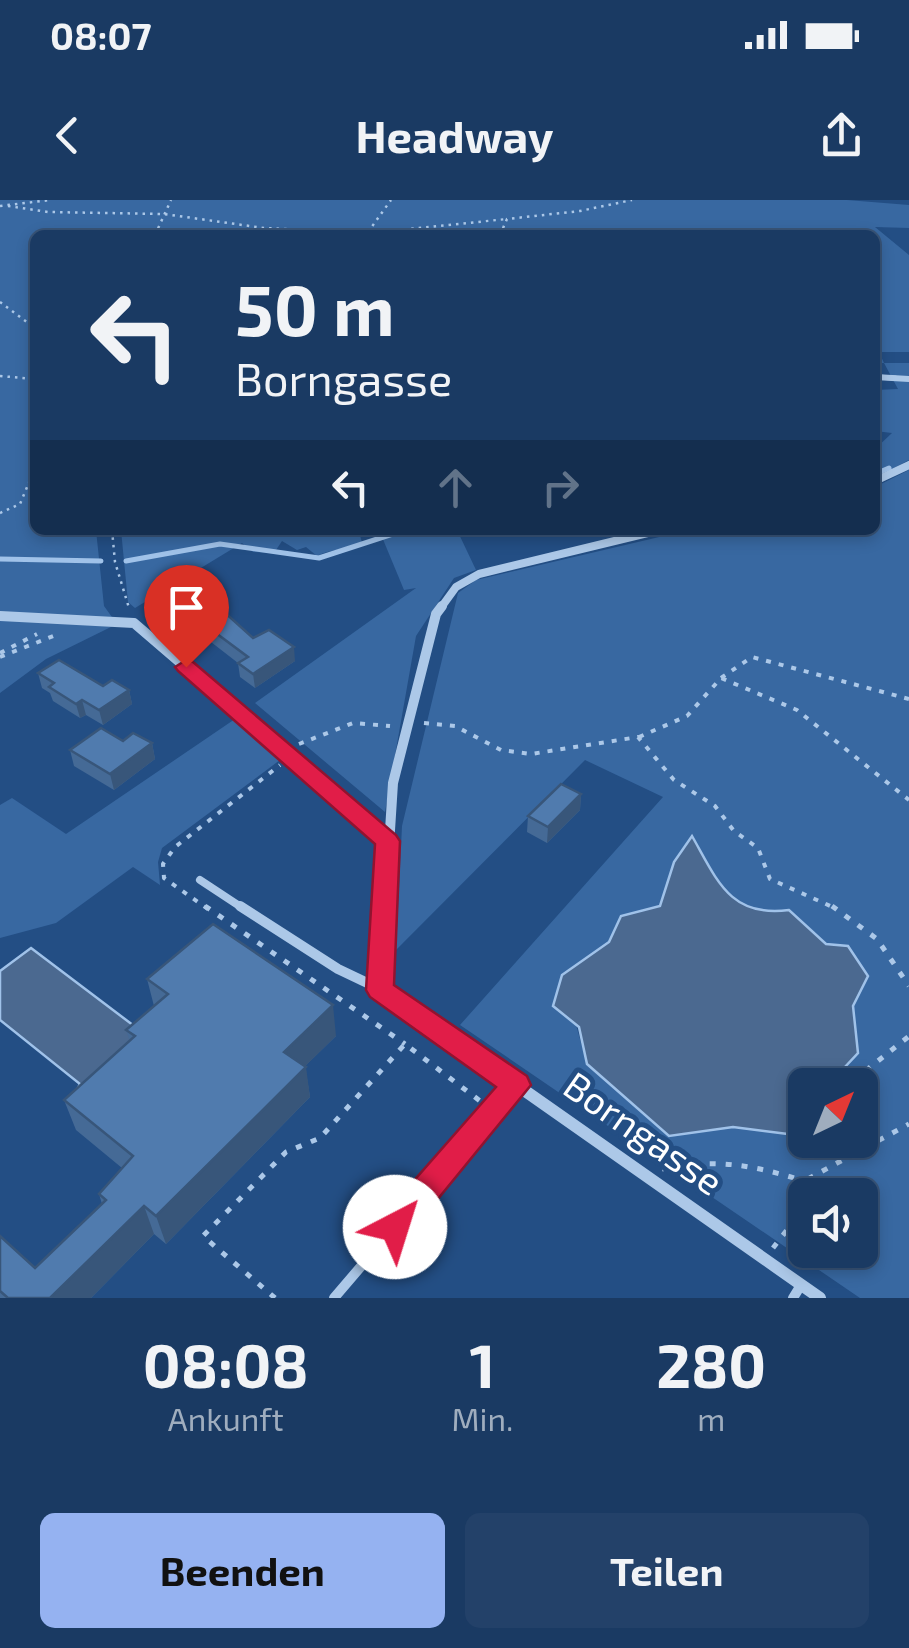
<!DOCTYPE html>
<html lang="de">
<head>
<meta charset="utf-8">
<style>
	:root { --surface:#1a3a63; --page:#234169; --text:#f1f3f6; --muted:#9fadbe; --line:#385478; --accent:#95b2f1 }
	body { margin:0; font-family:"Exo 2",sans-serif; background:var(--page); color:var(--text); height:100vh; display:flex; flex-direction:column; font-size:38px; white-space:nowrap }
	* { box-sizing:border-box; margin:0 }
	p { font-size:32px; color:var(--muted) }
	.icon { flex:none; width:55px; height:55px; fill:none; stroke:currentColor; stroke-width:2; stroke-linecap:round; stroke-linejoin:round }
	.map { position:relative; height:1098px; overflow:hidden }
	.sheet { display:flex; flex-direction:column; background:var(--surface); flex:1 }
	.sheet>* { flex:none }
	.top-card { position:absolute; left:30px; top:30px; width:850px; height:305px; border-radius:15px; box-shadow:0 5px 15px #0003,0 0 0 2px var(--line); background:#1a3a63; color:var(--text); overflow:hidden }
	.needle { width:65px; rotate:43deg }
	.controls { position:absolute; left:788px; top:868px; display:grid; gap:20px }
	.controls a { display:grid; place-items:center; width:90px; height:90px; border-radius:15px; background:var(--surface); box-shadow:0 5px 15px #0003,0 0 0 2px var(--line); font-size:50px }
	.pin { position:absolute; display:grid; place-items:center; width:85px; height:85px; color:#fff; margin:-102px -42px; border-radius:50% 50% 50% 0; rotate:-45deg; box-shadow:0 0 10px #0007 }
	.pin .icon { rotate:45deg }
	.me { position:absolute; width:110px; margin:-55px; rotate:40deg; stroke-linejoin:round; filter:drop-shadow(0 0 8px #0008) }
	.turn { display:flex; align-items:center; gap:35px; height:210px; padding:0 40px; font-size:45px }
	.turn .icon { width:130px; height:130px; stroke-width:2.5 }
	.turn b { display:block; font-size:70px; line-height:85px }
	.lanes { display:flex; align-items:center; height:95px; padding:0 40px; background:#0003; justify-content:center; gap:50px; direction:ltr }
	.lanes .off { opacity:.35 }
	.eta { display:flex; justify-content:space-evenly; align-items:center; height:170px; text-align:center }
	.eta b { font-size:60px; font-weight:700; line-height:70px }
	.cta { display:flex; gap:20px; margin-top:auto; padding:20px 40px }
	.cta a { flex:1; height:115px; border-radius:15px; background:var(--accent); color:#111; font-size:40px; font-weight:700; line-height:115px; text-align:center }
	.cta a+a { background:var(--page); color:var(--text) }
	.status { display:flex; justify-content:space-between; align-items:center; height:70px; padding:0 50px; background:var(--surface); direction:ltr }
	.status svg { height:28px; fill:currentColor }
	header { display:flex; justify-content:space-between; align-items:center; height:130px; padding:0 40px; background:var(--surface); font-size:45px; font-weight:700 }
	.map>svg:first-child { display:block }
</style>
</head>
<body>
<div class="status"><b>08:07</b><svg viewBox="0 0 49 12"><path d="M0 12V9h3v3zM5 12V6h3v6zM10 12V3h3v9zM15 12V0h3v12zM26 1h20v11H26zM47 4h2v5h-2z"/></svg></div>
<header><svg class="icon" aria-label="back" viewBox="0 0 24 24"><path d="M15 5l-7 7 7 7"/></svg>Headway<svg class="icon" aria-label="share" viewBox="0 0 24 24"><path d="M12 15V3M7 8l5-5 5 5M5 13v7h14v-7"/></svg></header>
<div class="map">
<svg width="909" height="1098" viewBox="0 0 909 1098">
	<rect width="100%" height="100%" fill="#234e84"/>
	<g fill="#3868a1" fill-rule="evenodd">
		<polygon points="0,0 847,0 909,5 909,28 875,27 909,55 909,152 879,152 884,163 909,163 909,260 875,278 875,249 892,233 875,231 875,190 898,189 884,163 875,163 875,35 35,35 35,330 96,330 104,406 117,424 46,459 0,493"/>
		<path d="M 909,270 L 909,1098 L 860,1098 L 460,825 L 663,597 L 585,560 L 396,750 L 402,626 L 458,393 L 476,380 L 689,330 L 875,330 L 875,287 ZM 692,636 C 718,680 730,718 789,710 L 826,744 L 853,806 L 858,853 L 828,885 L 860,885 L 860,940 L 805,940 L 805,936 L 733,927 L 669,936 L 587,864 L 562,775 L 609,742 L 621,716 L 660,706 L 674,662 ZM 805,995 L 860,995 L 860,1050 L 805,1050 Z"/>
		<path d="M 121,330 L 457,330 L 476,370 L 454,378 L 416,436 L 385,612 L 255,503 L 416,388 L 404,390 L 382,337 L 360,335 L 362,343 C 346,351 332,348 317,356 L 306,347 L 297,350 L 282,341 L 274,353 L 253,352 L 242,343 L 135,408 L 128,402 Z"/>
		<polygon points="235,519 280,560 162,648 158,662 160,685 133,667 56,723 0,738 0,605 12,598 66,634"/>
	</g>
	<g fill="#4b6990" stroke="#a0c2e9" stroke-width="2.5">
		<path d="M 692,636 C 717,680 730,718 789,710 L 826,744 L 848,746 L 868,776 L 853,806 L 858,853 L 828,885 L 805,885 L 804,936 L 733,927 L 669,936 L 587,864 L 579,827 L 553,806 L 562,775 L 609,742 L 621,716 L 660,706 L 674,662 Z"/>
		<polygon points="31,748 150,838 74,895 80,884 0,820 0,771"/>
	</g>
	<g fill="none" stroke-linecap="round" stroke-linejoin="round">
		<g stroke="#a0c2e9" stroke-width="5">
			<polyline points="875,274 889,268"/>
			<polyline points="0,359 101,361"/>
			<polyline points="126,361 220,344 319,358 405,330"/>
		</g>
		<g stroke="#acc8e8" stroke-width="2.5" stroke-dasharray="2.5 5" stroke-linecap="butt">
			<polyline points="0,6 50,0"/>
			<polyline points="8,6 48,12 164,14 264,28 368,33 507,19"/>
			<polyline points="368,32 391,0"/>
			<polyline points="155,35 171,0"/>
			<polyline points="500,35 507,19 580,11 632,0"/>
			<polyline points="0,102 35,128"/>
			<polyline points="0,176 35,179"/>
			<polyline points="0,313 20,304 35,268"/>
			<polyline points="112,330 115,362 129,408"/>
		</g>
		<g stroke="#acc8e8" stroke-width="4" stroke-dasharray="5 8" stroke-linecap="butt">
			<polyline points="0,453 37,434"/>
			<polyline points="0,457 56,435"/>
			<polyline points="721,478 752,457 909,499"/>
			<polyline points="424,523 455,526 501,550 531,554 638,537 674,580 715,606 734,631 758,648 770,679 837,709"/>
			<polyline points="639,537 687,516 721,478 797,510 909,600"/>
			<polyline points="299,544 353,523 390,526"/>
			<polyline points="208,709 164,678 163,664 175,647 280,565"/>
		</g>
		<g stroke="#acc8e8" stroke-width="5" stroke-dasharray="6 10" stroke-linecap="butt">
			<polyline points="205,706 405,844"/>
			<polyline points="832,706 877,739 909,786"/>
			<polyline points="858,885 869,868 908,837"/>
			<polyline points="855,940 858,951"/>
			<path d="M 662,969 C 716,958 753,965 804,981"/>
			<polyline points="773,1048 794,1021 804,981 909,924"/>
			<polyline points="275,1098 203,1036 286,952 320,938 405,844 484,904"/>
		</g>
		<polyline stroke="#acc8e8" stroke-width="5" points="875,177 895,178"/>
		<polyline stroke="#acc8e8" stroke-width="6" points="875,177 909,179"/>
		<polyline stroke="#acc8e8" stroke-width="8" points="200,680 244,709"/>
		<g stroke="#acc8e8" stroke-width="10">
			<polyline points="240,706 338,769 380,789"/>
			<polyline points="334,1098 516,885"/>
			<polyline points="793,1098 801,1085"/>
		</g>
		<g stroke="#acc8e8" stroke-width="8">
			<polyline points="875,281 909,265"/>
			<polyline points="440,409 456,387 479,374 660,330"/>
		</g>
		<g stroke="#acc8e8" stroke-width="10">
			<polyline points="0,416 134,423 388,641"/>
			<polyline points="385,709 393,583 436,414 442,406"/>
		</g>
		<polyline stroke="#acc8e8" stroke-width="12" points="385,706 380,789 820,1098"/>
	</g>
	<g fill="#456a96">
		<polygon points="203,379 204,394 253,438 295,461 255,488 240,477 238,463 157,400 154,387"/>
		<polygon points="38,473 129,490 132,504 103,525 86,515 80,518 53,501 50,493 42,488"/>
		<polygon points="123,541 152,543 155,559 114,590 74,566 70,550"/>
		<polygon points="581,594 580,610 547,643 527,632 528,616"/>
		<polygon points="147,779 336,836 305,866 310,897 166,1044 154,1034 91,1098 0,1098 0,1036 35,1068 102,1004 99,994 122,968 76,930 64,900 130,841 126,830 154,806"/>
	</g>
	<g fill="#38567a">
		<polygon points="203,379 205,393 196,398 194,385"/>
		<polygon points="294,447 295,461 255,488 253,474"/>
		<polygon points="129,490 132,504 103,525 99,510"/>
		<polygon points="82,500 86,515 80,518 76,504"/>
		<polygon points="152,543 155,559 114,590 110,574"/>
		<polygon points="581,594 580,610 547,643 548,627"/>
		<polygon points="333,805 336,836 289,882 284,852"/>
		<polygon points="306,867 310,897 166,1044 156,1016"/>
		<polygon points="144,1006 154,1034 91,1098 50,1098"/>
	</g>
	<g fill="#507bae" stroke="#38567a" stroke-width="2.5">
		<polygon points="183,369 203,379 194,385 253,438 269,430 294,447 253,474 238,463 248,457 154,387"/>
		<polygon points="59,460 103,486 112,480 129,490 99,510 82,500 76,504 49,487 54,483 38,473"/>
		<polygon points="101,528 123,541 133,533 152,543 110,574 70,550"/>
		<polygon points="561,584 581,594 548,627 528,616"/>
		<polygon points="213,724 333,805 284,852 306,867 156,1016 144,1006 50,1098 8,1098 0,1091 0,1036 35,1068 106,1000 99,994 133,956 64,900 135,836 126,830 168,794 147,779"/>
	</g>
	<polygon fill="#e11d48" stroke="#92132f" stroke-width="2.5" points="186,460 193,462 396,635 400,641 394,785 527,876 531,885 406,1038 395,1043 383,1038 379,1027 383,1016 496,887 370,797 366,790 375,644 178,471 175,467"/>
	<g text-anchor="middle" stroke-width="10" stroke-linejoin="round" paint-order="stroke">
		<g font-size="38" fill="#fff" stroke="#234e84">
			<text transform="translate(643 934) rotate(35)" y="13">Borngasse</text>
		</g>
	</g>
</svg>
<div class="controls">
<a><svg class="needle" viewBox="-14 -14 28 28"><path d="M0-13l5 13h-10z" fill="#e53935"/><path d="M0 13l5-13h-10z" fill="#9fadbe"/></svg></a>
<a><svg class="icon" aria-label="sound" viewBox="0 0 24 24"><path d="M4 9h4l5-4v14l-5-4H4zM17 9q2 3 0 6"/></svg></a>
</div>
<div class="pin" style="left:186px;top:467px;background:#d93025"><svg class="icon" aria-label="arrive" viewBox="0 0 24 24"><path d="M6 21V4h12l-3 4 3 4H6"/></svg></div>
<svg class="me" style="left:395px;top:1027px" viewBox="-20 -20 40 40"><circle r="19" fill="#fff"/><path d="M0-13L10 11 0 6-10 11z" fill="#e11d48"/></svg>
<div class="top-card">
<div class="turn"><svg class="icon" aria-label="left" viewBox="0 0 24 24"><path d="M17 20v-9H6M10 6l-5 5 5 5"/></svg><div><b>50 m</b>Borngasse</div></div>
<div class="lanes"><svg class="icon" aria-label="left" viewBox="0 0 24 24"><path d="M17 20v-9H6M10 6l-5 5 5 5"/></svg><svg class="icon off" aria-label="ahead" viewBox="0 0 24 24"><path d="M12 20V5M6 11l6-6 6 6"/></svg><svg class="icon off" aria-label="right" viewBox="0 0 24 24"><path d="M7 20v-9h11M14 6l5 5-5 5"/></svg></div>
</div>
</div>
<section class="sheet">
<div class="eta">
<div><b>08:08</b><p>Ankunft</p></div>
<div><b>1</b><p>Min.</p></div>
<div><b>280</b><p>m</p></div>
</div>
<div class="cta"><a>Beenden</a><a>Teilen</a></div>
</section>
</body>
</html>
